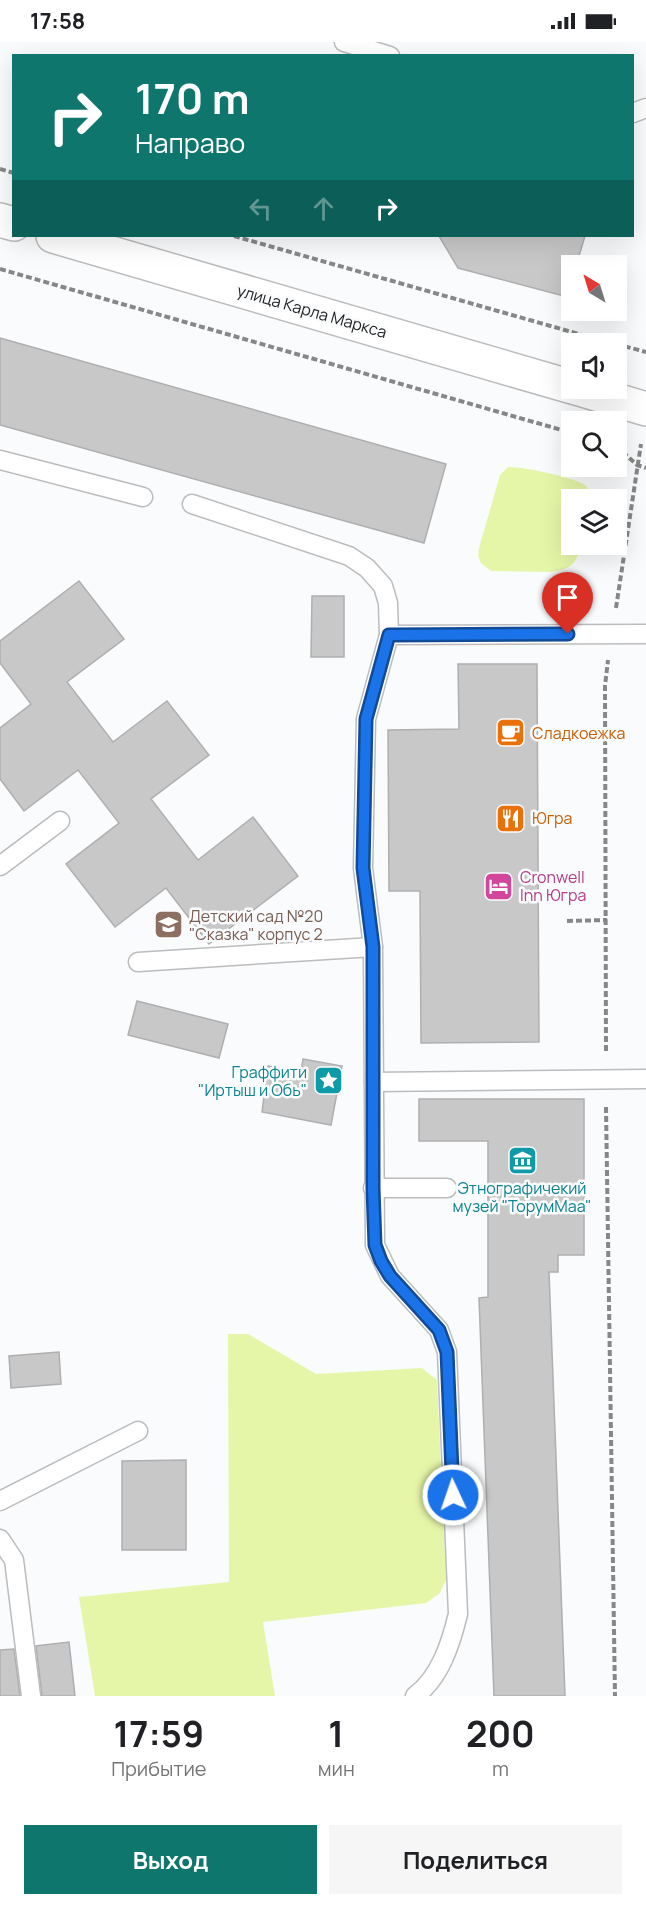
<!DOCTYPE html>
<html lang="ru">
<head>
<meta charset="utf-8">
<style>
	:root { --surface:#fff; --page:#f6f6f6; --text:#202124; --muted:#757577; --accent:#0f766e }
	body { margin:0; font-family:Manrope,sans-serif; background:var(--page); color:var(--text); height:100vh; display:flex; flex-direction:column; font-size:22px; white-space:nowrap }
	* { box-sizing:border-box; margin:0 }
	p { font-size:20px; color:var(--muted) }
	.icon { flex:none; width:33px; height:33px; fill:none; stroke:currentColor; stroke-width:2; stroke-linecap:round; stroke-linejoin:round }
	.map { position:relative; height:1654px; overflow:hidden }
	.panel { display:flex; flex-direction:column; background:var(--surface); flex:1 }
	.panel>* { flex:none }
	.top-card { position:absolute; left:12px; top:12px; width:622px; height:183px; border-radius:0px; box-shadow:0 6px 24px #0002; background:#0f766e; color:#fff; overflow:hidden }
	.needle { width:39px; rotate:322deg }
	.buttons { position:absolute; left:561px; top:213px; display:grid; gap:12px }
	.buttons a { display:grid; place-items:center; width:66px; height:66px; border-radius:0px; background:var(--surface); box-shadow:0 6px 24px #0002; font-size:30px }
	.pin { position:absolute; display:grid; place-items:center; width:51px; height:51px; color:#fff; margin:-62px -26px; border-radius:50% 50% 50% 0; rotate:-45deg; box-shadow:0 0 6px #0007 }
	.pin .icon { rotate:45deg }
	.me { position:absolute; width:66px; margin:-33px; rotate:357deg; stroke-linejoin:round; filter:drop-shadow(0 0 4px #0008) }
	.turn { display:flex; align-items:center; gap:21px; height:126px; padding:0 24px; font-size:27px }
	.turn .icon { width:78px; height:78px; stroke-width:2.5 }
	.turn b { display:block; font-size:42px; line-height:51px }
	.lanes { display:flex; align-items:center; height:57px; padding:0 24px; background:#0003; justify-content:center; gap:30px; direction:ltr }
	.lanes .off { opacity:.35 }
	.eta { display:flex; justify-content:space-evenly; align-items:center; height:102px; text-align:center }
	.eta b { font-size:36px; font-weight:700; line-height:42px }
	.cta { display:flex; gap:12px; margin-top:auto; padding:12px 24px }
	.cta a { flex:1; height:69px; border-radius:0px; background:var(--accent); color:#fff; font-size:24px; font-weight:700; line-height:69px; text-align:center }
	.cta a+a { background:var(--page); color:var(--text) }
	.status { display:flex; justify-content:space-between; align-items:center; height:42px; padding:0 30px; background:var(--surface); direction:ltr }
	.status svg { height:16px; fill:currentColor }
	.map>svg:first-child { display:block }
</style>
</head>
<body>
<div class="status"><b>17:58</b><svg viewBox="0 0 49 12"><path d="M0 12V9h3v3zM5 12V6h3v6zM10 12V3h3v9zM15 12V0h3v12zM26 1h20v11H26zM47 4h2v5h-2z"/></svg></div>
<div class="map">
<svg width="646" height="1654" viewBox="0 0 646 1654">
	<rect width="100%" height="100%" fill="#fafbfc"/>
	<g fill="#e6f6a8">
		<path d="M 508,425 C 520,424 579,436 586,444 C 589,448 590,453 590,457 L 572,458 L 572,502 L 581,503 C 576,522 572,527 551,530 L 491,529 L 481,521 L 478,514 L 479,506 L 500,433 Z"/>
		<polygon points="228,1292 248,1292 316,1332 422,1326 437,1338 446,1538 440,1551 426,1561 263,1580 275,1654 95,1654 79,1555 229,1540"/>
	</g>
	<g fill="#c8c8c9" stroke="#afafb0" stroke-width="1.5">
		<polygon points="439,194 585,194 576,224 572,224 572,242 568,255 458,226"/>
		<polygon points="0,296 446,422 424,501 0,383"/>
		<polygon points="79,539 124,597 67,640 113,700 167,659 209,713 151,757 198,818 253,775 298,834 209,902 166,846 115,885 66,822 119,781 78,728 24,769 0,737 0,686 31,662 0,621 0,599"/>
		<polygon points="312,554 344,554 344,615 311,615"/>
		<polygon points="458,622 537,622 539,1000 421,1001 420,849 389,849 388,688 459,687"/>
		<polygon points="137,959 228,982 219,1016 128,993"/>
		<polygon points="303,1017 342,1024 331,1083 262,1070 268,1024 301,1029"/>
		<polygon points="419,1057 584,1057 584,1213 558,1213 558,1230 549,1230 565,1654 494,1654 479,1256 488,1255 488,1099 419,1099"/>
		<polygon points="59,1310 61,1342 11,1346 9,1314"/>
		<polygon points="186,1418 186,1508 122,1508 122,1419"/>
		<polygon points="69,1600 75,1654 42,1654 36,1604"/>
		<polygon points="14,1607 20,1654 0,1654 0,1608"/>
	</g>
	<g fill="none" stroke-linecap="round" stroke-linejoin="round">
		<defs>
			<g id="lane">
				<polyline points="344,0 390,14"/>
				<polyline points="633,71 646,66"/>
				<polyline points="0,418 143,455"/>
				<path d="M 192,462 L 349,514 L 367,526 L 383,544 L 388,561 L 389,593 L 366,677 L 363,826 L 373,905 L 375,1203 L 390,1234 L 439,1288 L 447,1310 L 458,1572 C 451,1601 440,1636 415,1654"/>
				<polyline points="389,593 646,592"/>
				<polyline points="0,824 60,779"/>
				<polyline points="138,920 373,905"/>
				<polyline points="374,1040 646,1037"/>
				<polyline points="373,1146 447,1146"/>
				<polyline points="0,1459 138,1389"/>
				<polyline points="0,1497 14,1518 31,1654"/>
			</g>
			<g id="street">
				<polyline points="0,178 14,182"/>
				<polyline points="53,194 572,345"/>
				<polyline points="576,346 646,367"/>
			</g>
		</defs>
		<use href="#lane" stroke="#bcbcbd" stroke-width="21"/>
		<use href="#street" stroke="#bcbcbd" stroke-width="36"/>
		<g stroke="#868787" stroke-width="4" stroke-dasharray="6 3" stroke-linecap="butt">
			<polyline points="0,127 14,131"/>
			<polyline points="234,194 614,302"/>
			<polyline points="0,227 572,391"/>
			<polyline points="616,302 646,310"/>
			<polyline points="616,404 637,423 646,426"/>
			<polyline points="616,566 641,402"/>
			<polyline points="564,690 606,689"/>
			<polyline points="567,879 607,878"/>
			<polyline points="606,1009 605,644 608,618"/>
			<polyline points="606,1065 615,1654"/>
		</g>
		<use href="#lane" stroke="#fff" stroke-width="18"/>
		<use href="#street" stroke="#fff" stroke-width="33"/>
	</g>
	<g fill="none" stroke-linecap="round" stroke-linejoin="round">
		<defs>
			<polyline id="route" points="453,1453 447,1310 439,1288 390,1234 381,1219 375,1203 373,1146 373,905 363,826 366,677 389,593 568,592"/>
		</defs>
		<use href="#route" stroke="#114b97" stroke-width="15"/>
		<use href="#route" stroke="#1a73e8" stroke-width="10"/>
	</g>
	<defs>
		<symbol id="cafe-square" viewBox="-11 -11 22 22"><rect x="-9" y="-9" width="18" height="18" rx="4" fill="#e8710a" stroke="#fafbfc"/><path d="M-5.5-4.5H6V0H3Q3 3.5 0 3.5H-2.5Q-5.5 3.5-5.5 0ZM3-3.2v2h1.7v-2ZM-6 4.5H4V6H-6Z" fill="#fff"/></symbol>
		<symbol id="restaurant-square" viewBox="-11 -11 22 22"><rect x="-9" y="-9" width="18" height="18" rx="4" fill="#e8710a" stroke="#fafbfc"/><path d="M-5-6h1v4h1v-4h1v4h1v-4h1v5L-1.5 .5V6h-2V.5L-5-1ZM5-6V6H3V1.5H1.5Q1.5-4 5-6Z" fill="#fff"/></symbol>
		<symbol id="hotel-square" viewBox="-11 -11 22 22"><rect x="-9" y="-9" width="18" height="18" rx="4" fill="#d1479c" stroke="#fafbfc"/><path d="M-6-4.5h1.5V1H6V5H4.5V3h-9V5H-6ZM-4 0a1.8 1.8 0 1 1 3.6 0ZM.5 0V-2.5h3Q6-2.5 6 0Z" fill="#fff"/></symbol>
		<symbol id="school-square" viewBox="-11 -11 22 22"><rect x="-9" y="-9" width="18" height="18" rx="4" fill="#8d6e63" stroke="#fafbfc"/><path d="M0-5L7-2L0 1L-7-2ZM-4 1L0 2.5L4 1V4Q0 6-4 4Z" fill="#fff"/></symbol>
		<symbol id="sight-square" viewBox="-11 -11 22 22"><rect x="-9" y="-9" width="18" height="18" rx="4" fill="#0f9aa8" stroke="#fafbfc"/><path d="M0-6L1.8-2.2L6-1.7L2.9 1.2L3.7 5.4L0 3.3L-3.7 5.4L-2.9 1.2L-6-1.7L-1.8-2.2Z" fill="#fff"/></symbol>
		<symbol id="museum-square" viewBox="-11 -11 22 22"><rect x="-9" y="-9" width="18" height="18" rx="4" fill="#0f9aa8" stroke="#fafbfc"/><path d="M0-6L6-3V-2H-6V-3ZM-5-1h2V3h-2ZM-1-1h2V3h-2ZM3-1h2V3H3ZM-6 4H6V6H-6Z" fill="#fff"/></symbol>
	</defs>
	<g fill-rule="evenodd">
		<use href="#cafe-square" x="494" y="674" width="33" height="33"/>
		<use href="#restaurant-square" x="494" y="760" width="33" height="33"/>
		<use href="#hotel-square" x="482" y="828" width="33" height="33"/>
		<use href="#school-square" x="152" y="866" width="33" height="33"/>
		<use href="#sight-square" x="312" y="1022" width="33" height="33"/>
		<use href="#museum-square" x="506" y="1102" width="33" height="33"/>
	</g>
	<g text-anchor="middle" stroke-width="5" stroke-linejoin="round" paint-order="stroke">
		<g font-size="16" fill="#232323" stroke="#fafbfc">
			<text transform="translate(312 269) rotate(16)" y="6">улица Карла Маркса</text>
		</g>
		<g font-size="16" fill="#c56008" stroke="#fafbfc" text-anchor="start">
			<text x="532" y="697">Сладкоежка</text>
			<text x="532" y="782">Югра</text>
		</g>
		<g font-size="16" fill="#b23c85" stroke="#fafbfc" text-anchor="start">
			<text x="520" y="841">Cronwell<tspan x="520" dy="18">Inn Югра</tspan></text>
		</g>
		<g font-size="16" fill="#785e54" stroke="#fafbfc" text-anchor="start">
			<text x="189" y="880">Детский сад №20<tspan x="189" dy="18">"Сказка" корпус 2</tspan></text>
		</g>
		<g font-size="16" fill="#0d838f" stroke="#fafbfc" text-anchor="end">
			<text x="307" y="1036">Граффити<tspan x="307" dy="18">"Иртыш и Обь"</tspan></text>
			<text x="522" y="1152" text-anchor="middle">Этнографичекий<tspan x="522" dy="18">музей "ТорумМаа"</tspan></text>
		</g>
	</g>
</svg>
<div class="buttons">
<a><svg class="needle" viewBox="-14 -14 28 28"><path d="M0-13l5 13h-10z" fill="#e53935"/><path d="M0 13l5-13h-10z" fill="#757577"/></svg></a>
<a><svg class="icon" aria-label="sound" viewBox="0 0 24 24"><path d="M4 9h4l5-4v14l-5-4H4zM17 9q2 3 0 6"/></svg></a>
<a><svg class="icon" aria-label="search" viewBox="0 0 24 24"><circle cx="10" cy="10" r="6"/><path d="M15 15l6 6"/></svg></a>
<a><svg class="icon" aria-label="layers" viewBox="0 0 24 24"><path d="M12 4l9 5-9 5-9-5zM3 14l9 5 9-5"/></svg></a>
</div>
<div class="pin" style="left:568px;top:592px;background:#d93025"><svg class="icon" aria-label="arrive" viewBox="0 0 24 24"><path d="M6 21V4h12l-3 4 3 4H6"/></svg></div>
<svg class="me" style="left:453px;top:1453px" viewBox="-20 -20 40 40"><circle r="17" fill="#1a73e8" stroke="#fff" stroke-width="3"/><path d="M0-11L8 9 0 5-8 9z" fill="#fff"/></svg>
<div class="top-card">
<div class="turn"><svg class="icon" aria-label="right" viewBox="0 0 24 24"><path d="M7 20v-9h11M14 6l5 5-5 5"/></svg><div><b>170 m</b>Направо</div></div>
<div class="lanes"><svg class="icon off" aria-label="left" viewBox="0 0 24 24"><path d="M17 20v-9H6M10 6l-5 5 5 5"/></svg><svg class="icon off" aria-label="ahead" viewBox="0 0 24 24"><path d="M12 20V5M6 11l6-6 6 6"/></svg><svg class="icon" aria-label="right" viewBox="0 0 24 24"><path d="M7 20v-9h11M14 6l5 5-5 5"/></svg></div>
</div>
</div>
<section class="panel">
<div class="eta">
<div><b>17:59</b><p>Прибытие</p></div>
<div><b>1</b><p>мин</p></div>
<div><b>200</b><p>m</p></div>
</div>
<div class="cta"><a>Выход</a><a>Поделиться</a></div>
</section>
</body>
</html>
